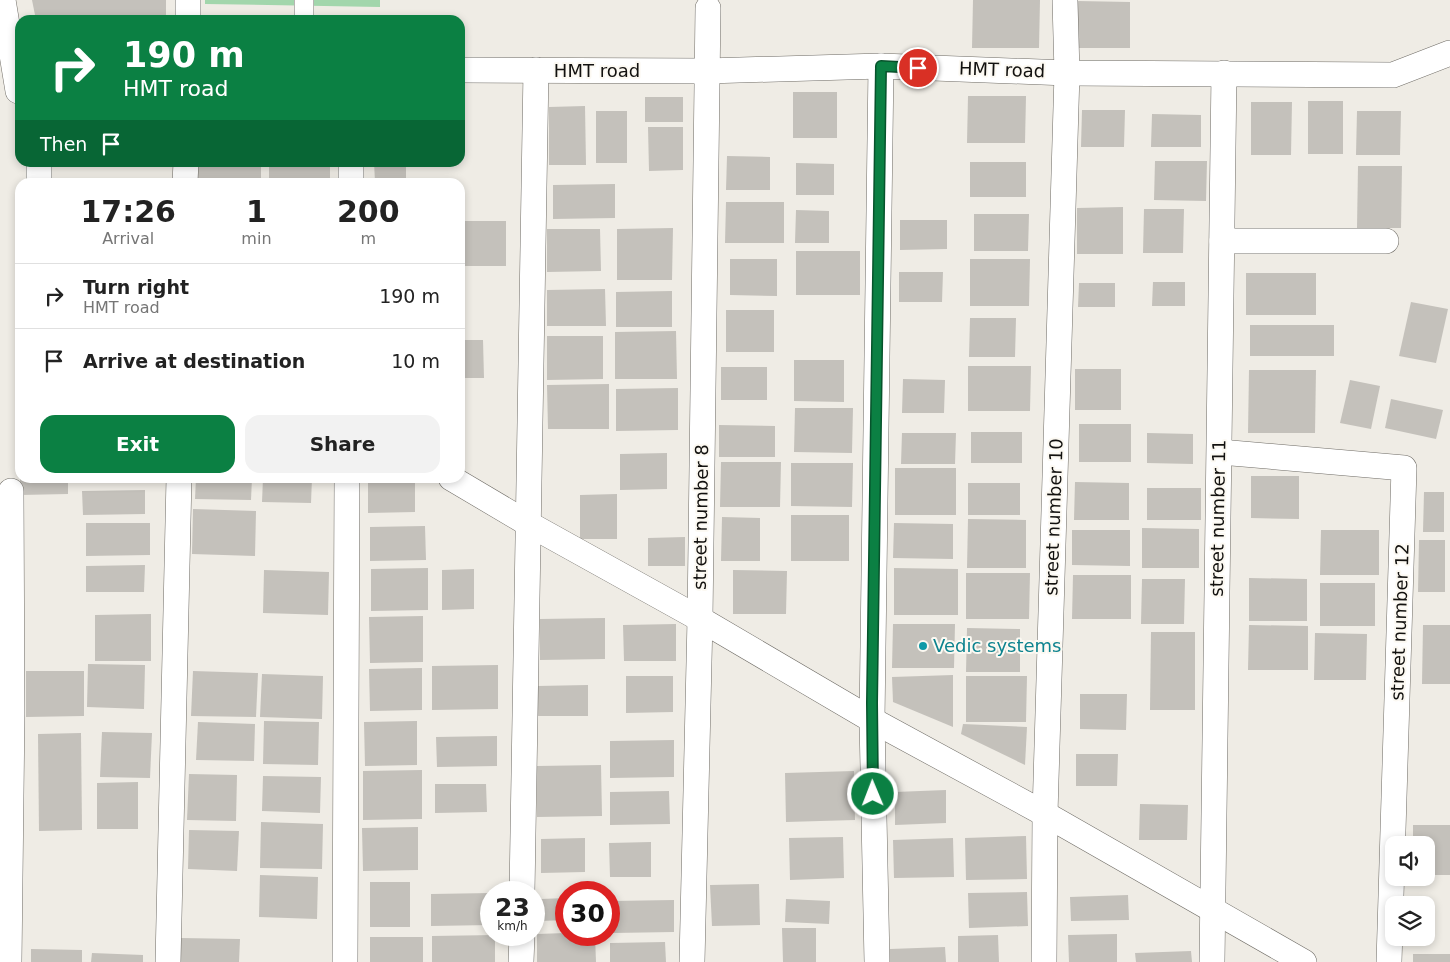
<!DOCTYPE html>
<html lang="en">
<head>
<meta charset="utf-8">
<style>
	:root { --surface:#fff; --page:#f2f2f2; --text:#222; --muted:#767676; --line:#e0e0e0; --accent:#0b8043 }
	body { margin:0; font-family:"DejaVu Sans",sans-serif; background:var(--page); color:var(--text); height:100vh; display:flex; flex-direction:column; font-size:19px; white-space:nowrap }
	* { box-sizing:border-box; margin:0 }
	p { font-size:16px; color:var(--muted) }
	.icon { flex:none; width:28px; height:28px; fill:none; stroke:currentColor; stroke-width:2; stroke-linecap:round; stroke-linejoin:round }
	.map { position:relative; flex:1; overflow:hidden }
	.panel { position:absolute; left:15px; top:178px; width:450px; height:305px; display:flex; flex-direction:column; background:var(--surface); border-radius:15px; box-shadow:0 2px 8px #0003 }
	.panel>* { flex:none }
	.top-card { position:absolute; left:15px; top:15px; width:450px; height:152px; border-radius:15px; box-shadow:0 2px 8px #0003; background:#0b8043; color:#fff; overflow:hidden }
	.buttons { position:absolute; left:1385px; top:836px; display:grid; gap:10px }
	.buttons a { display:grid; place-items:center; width:50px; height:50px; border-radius:10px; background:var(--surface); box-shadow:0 2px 8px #0003; font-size:25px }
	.speed { position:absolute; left:480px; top:881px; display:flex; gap:10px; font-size:25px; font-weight:700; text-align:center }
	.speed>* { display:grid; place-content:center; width:65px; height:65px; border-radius:50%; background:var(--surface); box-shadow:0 2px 8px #0003; line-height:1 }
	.speed small { font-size:12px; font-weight:400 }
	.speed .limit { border:8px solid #d22; background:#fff; color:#111 }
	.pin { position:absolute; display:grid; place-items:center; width:42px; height:42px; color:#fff; margin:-21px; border:2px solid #fff; border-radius:50%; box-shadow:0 1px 5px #0007 }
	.me { position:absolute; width:55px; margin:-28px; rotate:359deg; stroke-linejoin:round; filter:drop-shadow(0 0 4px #0008) }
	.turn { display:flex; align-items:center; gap:18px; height:105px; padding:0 25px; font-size:22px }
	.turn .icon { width:65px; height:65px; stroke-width:2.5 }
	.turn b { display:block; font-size:35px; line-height:42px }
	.then { display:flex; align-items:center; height:48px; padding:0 25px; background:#0003; gap:10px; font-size:19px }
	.eta { display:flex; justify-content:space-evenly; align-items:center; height:85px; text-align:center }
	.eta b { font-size:30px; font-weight:700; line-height:35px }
	.button { display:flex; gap:10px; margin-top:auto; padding:10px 25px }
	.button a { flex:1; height:58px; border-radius:15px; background:var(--accent); color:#fff; font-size:20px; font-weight:700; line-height:58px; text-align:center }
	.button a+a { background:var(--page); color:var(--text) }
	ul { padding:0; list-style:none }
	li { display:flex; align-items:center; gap:15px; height:65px; padding:0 25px; border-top:1px solid var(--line) }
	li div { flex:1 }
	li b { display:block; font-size:19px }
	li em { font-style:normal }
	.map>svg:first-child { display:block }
</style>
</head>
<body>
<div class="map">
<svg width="1450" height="962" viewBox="0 0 1450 962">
	<rect width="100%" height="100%" fill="#efece5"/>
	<polygon fill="#a2d6ac" points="205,0 380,0 380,7 205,4"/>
	<g fill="#c4c1bb">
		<polygon points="32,0 166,0 166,20 36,20"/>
		<polygon points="973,0 1040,0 1039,48 972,48"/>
		<polygon points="1077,1 1130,2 1130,48 1077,48"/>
		<rect x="793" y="92" width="44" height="46"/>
		<polygon points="968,96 1026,96 1025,143 967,143"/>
		<rect x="645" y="97" width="38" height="25"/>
		<rect x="1308" y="101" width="35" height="53"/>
		<polygon points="1251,102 1292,102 1291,155 1251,155"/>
		<polygon points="585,106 586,165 549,165 549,107"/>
		<polygon points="1082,110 1125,110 1124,147 1081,147"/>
		<rect x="596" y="111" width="31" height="52"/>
		<polygon points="1357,111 1401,111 1400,155 1356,155"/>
		<polygon points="1152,114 1201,115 1201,147 1151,147"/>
		<polygon points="648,127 683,127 683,170 649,171"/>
		<polygon points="727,156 770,157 770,190 726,190"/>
		<polygon points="1155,161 1207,161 1206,201 1154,200"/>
		<rect x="198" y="162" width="63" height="20"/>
		<rect x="269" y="162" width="61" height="20"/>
		<polygon points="374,162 406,162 406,182 375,182"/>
		<rect x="970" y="162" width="56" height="35"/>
		<polygon points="796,163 834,164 834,195 796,195"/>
		<polygon points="1358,166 1402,166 1401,228 1357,228"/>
		<polygon points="615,184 615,218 553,219 553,185"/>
		<polygon points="726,202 784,202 784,243 725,243"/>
		<polygon points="1123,207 1123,254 1077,254 1077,208"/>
		<polygon points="1144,209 1184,209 1183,253 1143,253"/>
		<polygon points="796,210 829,211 829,243 795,243"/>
		<polygon points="974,214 1029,214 1028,251 974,251"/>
		<polygon points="900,220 947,220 947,249 900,250"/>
		<rect x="460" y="221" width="46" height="45"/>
		<polygon points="673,228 672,280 617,280 617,229"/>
		<polygon points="547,229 600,229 601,271 547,272"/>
		<rect x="796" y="251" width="64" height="44"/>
		<polygon points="730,259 777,259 777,296 730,295"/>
		<polygon points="970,259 1030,259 1029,306 970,306"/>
		<polygon points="899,272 943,272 942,302 899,302"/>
		<rect x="1246" y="273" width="70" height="42"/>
		<polygon points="1153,282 1185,282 1185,306 1152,306"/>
		<polygon points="1079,283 1115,283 1115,307 1078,307"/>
		<polygon points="605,289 606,326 547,326 547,290"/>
		<polygon points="672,291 672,327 616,327 616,292"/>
		<polygon points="1411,302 1448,309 1436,363 1399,356"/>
		<rect x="726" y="310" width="48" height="42"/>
		<polygon points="970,318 1016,318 1015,357 969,357"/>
		<rect x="1250" y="325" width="84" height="31"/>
		<polygon points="676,331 677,379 615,379 615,332"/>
		<polygon points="547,336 603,336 603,379 547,380"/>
		<polygon points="460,340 483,340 484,378 460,378"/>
		<polygon points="794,360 844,360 844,402 794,401"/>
		<polygon points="968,366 1031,366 1030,411 968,411"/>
		<rect x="721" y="367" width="46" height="33"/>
		<rect x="1075" y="369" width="46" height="41"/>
		<polygon points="1249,370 1316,370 1315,433 1248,433"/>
		<polygon points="903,379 945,380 944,413 902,413"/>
		<polygon points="1350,380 1380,386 1371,429 1340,423"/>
		<polygon points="609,384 609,429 548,429 547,385"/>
		<polygon points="678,388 678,430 616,431 616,389"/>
		<polygon points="1391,399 1443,410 1436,439 1385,428"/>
		<polygon points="795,408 853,408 852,453 794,452"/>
		<rect x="1079" y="424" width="52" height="38"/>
		<polygon points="719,425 775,426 775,457 719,457"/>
		<rect x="971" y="432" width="51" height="31"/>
		<polygon points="902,433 956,433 955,464 901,464"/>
		<polygon points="1147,433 1193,434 1193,464 1147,463"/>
		<polygon points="667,453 667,489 620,490 620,454"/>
		<polygon points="721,462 781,462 780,507 720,507"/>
		<polygon points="791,463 853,463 852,507 791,506"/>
		<rect x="895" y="468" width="61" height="47"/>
		<polygon points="1251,476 1299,476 1299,519 1251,518"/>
		<polygon points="20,478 68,478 68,494 20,495"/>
		<polygon points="196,478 252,478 251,500 195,499"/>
		<polygon points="263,478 312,478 311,503 262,502"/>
		<polygon points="1075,482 1129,483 1129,520 1074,520"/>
		<polygon points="368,483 415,483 415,512 368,513"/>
		<rect x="968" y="483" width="52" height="32"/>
		<rect x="1147" y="488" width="54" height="32"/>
		<polygon points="145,490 145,514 83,515 82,491"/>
		<polygon points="1424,492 1444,492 1444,532 1423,532"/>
		<polygon points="617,494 617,539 580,539 580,495"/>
		<polygon points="193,509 256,511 255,556 192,554"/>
		<rect x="791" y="515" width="58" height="46"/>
		<polygon points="722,517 760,518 760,561 721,561"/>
		<polygon points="968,519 1026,520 1026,568 967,568"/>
		<polygon points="86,523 150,523 150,555 86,556"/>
		<polygon points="894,523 953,524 953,559 893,558"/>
		<polygon points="425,526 426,560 370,561 370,527"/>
		<polygon points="1142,528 1199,529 1199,568 1142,568"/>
		<polygon points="1072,530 1130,530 1130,566 1072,565"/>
		<polygon points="1321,530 1379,530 1379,575 1320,575"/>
		<polygon points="685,537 685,566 648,566 648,538"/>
		<polygon points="1419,540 1445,540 1445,592 1418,592"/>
		<polygon points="145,565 144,592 86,592 86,566"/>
		<polygon points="428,568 428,610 371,611 371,569"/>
		<polygon points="894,568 958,569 958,615 894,615"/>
		<polygon points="474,569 474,609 442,610 442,570"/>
		<polygon points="264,570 329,572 328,615 263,613"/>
		<polygon points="733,570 787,571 786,614 733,614"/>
		<polygon points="966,573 1030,573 1029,619 966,619"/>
		<polygon points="1073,575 1131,575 1131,619 1072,619"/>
		<polygon points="1249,578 1307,579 1307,621 1249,621"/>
		<polygon points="1142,579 1185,579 1184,624 1141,624"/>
		<rect x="1320" y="583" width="55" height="43"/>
		<polygon points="151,614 151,661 95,661 95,615"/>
		<polygon points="423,616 423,662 370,663 369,617"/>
		<polygon points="605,618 605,659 540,660 540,619"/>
		<polygon points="676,624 676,661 624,661 623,625"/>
		<polygon points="893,624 955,624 954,668 892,668"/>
		<polygon points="1249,625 1308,626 1308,670 1248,670"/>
		<polygon points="1423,625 1450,625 1450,684 1422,684"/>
		<polygon points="967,628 1020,629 1020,672 966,672"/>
		<polygon points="1151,632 1195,632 1195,710 1150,710"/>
		<polygon points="1315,633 1367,634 1366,680 1314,680"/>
		<polygon points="88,664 145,665 144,709 87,707"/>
		<polygon points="498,665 498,709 432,710 432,666"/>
		<polygon points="422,668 422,710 370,711 369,669"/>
		<polygon points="26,671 84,671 84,716 26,717"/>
		<polygon points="193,671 258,673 256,717 191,716"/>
		<polygon points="262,674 323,676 322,719 260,717"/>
		<polygon points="953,675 953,727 893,702 892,677"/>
		<polygon points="626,676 673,676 673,712 626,713"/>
		<polygon points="966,676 1027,676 1026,722 966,722"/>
		<polygon points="588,685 588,716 537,716 537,686"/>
		<polygon points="1080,694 1127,694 1126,730 1080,729"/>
		<polygon points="264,721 319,722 318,765 263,764"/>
		<polygon points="417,721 417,765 365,766 364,722"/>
		<polygon points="198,722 255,724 254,761 196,760"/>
		<polygon points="963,724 1027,727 1025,765 961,734"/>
		<polygon points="102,732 152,733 150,778 100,777"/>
		<polygon points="81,733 82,830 39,831 38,734"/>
		<polygon points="497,736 497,766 437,767 436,737"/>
		<polygon points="674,740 674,777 610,778 610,741"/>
		<polygon points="1076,754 1118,754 1117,786 1076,786"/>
		<polygon points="601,765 602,816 537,817 537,766"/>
		<polygon points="422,770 422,819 363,820 363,771"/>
		<polygon points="854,771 855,820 786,822 785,773"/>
		<polygon points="189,774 237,775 236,821 187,820"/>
		<polygon points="263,776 321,777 320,813 262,811"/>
		<polygon points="138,782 138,829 97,829 97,783"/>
		<polygon points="435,784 486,784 487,812 435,813"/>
		<polygon points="946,790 946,823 895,825 895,792"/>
		<polygon points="669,791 670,824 610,825 610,792"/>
		<polygon points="1140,804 1188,805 1187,840 1139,840"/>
		<polygon points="261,822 323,824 322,869 260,868"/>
		<polygon points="1413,825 1450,825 1450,875 1426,875 1426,845 1413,845"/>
		<polygon points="418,827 418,870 363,871 362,828"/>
		<polygon points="189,830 239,831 237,871 188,869"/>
		<polygon points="1026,836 1027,879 966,880 965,838"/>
		<polygon points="843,837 844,878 790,880 789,838"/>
		<polygon points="585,838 585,872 541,873 541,839"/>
		<polygon points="953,838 954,877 894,878 893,840"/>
		<polygon points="651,842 651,877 610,877 609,843"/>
		<polygon points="260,875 318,877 317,919 259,917"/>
		<rect x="370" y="882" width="40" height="45"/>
		<polygon points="759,884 760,925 712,926 710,885"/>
		<polygon points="1027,892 1028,926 969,928 968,893"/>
		<polygon points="491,893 491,925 431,926 431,894"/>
		<polygon points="1128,895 1129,920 1071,921 1070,897"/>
		<polygon points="566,898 566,920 541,921 541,899"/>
		<polygon points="786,899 830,901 829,924 785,922"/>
		<polygon points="674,900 674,932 613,933 612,901"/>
		<polygon points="782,928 816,928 816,962 783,962"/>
		<polygon points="566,933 595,935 596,962 537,962 537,934"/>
		<polygon points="1117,934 1117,962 1069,962 1068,935"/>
		<polygon points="495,935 495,962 432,962 432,936"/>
		<polygon points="998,935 999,962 958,962 958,936"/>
		<rect x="370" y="937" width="53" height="25"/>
		<polygon points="181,938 240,939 239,962 180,962"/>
		<polygon points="665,942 666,962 610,962 610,943"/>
		<polygon points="945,947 946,962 890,962 890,949"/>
		<polygon points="31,949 82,950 82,962 31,962"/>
		<polygon points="1191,951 1192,962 1136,962 1135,953"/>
		<polygon points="92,953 143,955 143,962 91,962"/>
		<rect x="1413" y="954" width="37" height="8"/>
	</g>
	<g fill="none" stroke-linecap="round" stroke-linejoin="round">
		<defs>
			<polyline id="pedestrian" points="304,20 304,0"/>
			<g id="minor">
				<polyline points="3,0 18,91"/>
				<polyline points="188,20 188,0"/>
				<polyline points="460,70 707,71 881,66 1067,73 1393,75 1450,53"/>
				<polyline points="39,162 39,182"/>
				<polyline points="185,182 186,162"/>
				<polyline points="351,182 351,162"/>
				<polyline points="1222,241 1386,241"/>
				<polyline points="1220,452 1404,468 1389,962"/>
				<polyline points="451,478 527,523 700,619 872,720 1045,814 1304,962"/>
				<polyline points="522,892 536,70"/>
				<polyline points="9,962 12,712 11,491"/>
				<polyline points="168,962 179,478"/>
				<polyline points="345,962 347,478"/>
				<polyline points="521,962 522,935"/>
				<polyline points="692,962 700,619 708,8"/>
				<polyline points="877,962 872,720 881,66"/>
				<polyline points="1044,962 1045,814 1067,73 1065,1"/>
				<polyline points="1212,962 1224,73"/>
			</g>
		</defs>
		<use href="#pedestrian" stroke="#6f6c66" stroke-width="20"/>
		<use href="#minor" stroke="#6f6c66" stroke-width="26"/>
		<use href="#pedestrian" stroke="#fff" stroke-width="19"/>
		<use href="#minor" stroke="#fff" stroke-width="25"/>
	</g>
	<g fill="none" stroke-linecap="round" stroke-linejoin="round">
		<defs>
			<polyline id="route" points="873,794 872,703 881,66 918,68"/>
		</defs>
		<use href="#route" stroke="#07532c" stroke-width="12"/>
		<use href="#route" stroke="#0b8043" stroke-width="9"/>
	</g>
	<circle fill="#0f9aa8" stroke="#fcf9f2" stroke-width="2" cx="923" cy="646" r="5"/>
	<g text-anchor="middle" stroke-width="4" stroke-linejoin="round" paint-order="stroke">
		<g font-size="18" fill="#12110f" stroke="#fcf9f2">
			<text transform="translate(1002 70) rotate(2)" y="6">HMT road</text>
			<text x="597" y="77">HMT road</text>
			<text transform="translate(701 517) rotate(-89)" y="6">street number 8</text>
			<text transform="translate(1054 517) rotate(-88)" y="6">street number 10</text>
			<text transform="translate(1218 518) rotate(-89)" y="6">street number 11</text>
			<text transform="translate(1400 622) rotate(-88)" y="6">street number 12</text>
		</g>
		<g font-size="18" fill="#0d838f" stroke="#fcf9f2" text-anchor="start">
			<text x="933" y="652">Vedic systems</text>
		</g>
	</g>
</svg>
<div class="buttons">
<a><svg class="icon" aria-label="sound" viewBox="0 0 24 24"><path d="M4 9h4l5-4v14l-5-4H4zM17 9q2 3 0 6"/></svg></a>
<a><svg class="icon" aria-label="layers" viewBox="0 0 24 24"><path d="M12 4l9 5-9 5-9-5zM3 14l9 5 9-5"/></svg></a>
</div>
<div class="speed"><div>23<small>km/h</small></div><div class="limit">30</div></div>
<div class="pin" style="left:918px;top:68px;background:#d93025"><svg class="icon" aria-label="arrive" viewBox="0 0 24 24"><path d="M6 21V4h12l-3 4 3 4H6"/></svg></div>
<svg class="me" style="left:873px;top:794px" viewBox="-20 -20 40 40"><circle r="17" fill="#0b8043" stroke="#fff" stroke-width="3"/><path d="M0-11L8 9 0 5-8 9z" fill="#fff"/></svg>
<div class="top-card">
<div class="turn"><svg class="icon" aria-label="right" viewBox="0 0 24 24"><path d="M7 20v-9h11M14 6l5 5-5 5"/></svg><div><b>190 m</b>HMT road</div></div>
<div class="then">Then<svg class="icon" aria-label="arrive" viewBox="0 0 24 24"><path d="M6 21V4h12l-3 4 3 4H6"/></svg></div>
</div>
<section class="panel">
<div class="eta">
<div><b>17:26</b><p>Arrival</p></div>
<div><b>1</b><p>min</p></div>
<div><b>200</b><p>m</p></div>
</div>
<ul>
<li><svg class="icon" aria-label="right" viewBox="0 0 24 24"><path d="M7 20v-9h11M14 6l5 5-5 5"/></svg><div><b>Turn right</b><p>HMT road</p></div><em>190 m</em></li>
<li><svg class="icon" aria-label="arrive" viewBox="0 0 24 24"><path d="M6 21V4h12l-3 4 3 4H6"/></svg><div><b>Arrive at destination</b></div><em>10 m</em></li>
</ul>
<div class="button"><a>Exit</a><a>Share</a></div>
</section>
</div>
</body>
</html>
